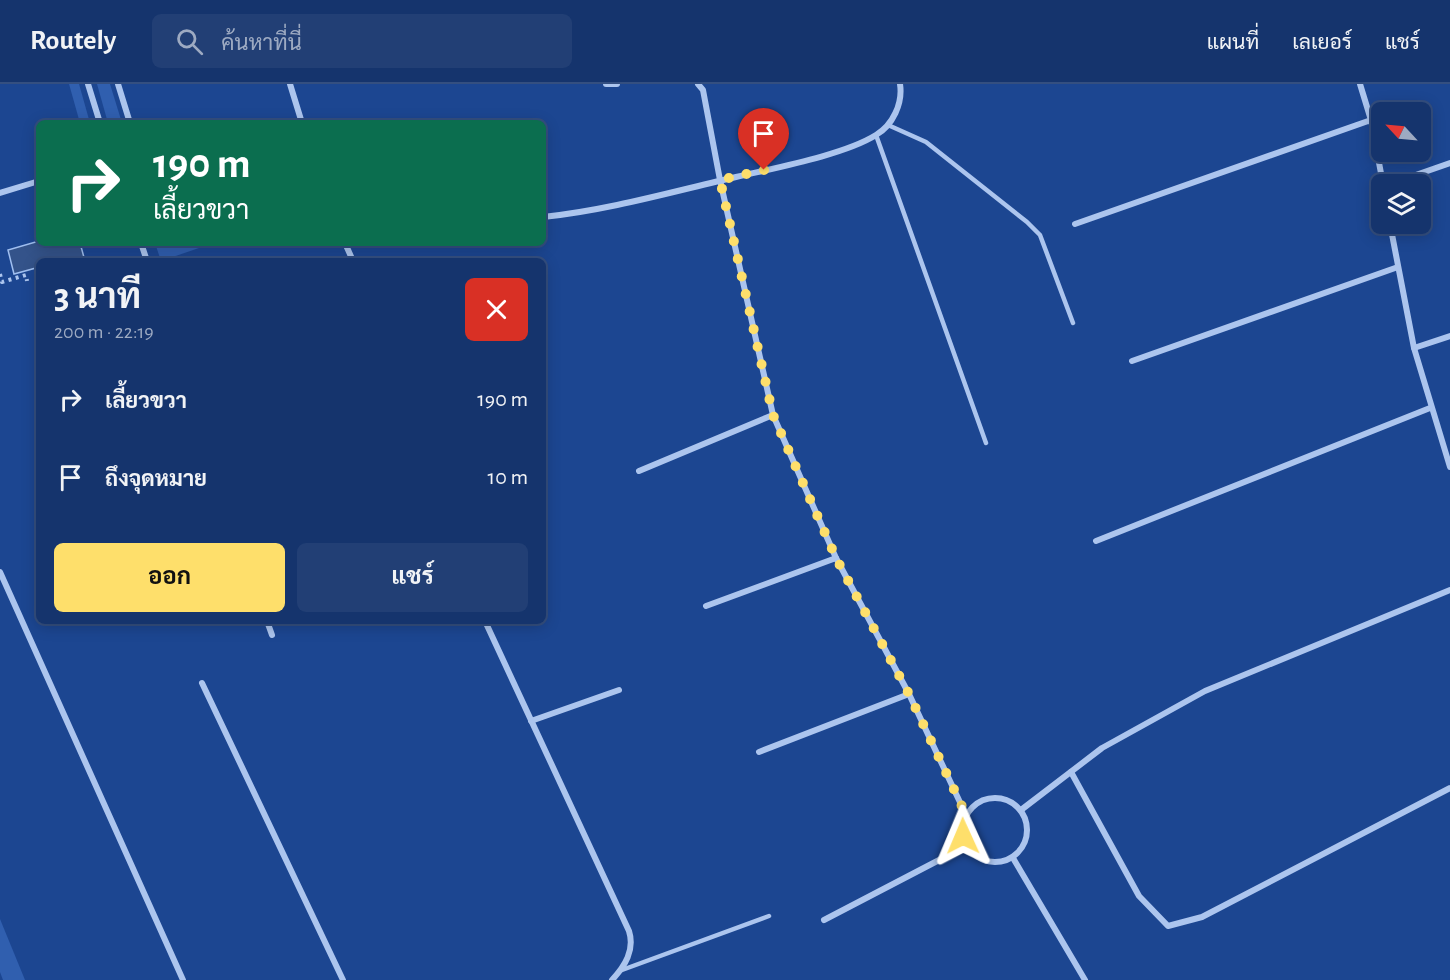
<!DOCTYPE html>
<html lang="th">
<head>
<meta charset="utf-8">
<style>
	:root { --surface:#15346d; --page:#223f75; --text:#f1f3f6; --muted:#9daac2; --line:#344f80; --accent:#fedf6b }
	body { margin:0; font-family:"Alegreya Sans",Sarabun,sans-serif; background:var(--page); color:var(--text); height:100vh; display:flex; flex-direction:column; font-size:22px; white-space:nowrap }
	* { box-sizing:border-box; margin:0 }
	p { font-size:20px; color:var(--muted) }
	.icon { flex:none; width:33px; height:33px; fill:none; stroke:currentColor; stroke-width:2; stroke-linecap:round; stroke-linejoin:round }
	.map { position:relative; flex:1; overflow:hidden }
	.panel { position:absolute; left:36px; top:174px; width:510px; height:366px; display:flex; flex-direction:column; background:var(--surface); border-radius:9px; box-shadow:0 3px 15px #0003,0 0 0 2px var(--line) }
	.panel>* { flex:none }
	.top-card { position:absolute; left:36px; top:36px; width:510px; height:126px; border-radius:9px; box-shadow:0 3px 15px #0003,0 0 0 2px var(--line); background:#0b6e4f; color:#fff; overflow:hidden }
	.needle { width:39px; rotate:296deg }
	.buttons { position:absolute; left:1371px; top:18px; display:grid; gap:12px }
	.buttons a { display:grid; place-items:center; width:60px; height:60px; border-radius:9px; background:var(--surface); box-shadow:0 3px 15px #0003,0 0 0 2px var(--line); font-size:30px }
	.pin { position:absolute; display:grid; place-items:center; width:51px; height:51px; color:#fff; margin:-62px -26px; border-radius:50% 50% 50% 0; rotate:-45deg; box-shadow:0 0 6px #0007 }
	.pin .icon { rotate:45deg }
	.me { position:absolute; width:66px; margin:-33px; rotate:359deg; stroke-linejoin:round; filter:drop-shadow(0 0 4px #0008) }
	.turn { display:flex; align-items:center; gap:21px; height:126px; padding:0 18px; font-size:27px }
	.turn .icon { width:78px; height:78px; stroke-width:2.5 }
	.turn b { display:block; font-size:42px; line-height:51px }
	.round { display:grid; place-items:center; flex:none; width:63px; height:63px; border-radius:9px; background:var(--page) }
	.head { display:flex; align-items:center; justify-content:space-between; height:102px; padding:0 18px }
	h1 { font-size:36px; font-weight:700; line-height:45px }
	.button { display:flex; gap:12px; margin-top:auto; padding:12px 18px }
	.button a { flex:1; height:69px; border-radius:9px; background:var(--accent); color:#111; font-size:24px; font-weight:700; line-height:69px; text-align:center }
	.button a+a { background:var(--page); color:var(--text) }
	ul { padding:0; list-style:none }
	li { display:flex; align-items:center; gap:18px; height:78px; padding:0 18px }
	li div { flex:1 }
	li b { display:block; font-size:22px }
	li em { font-style:normal }
	header { display:flex; align-items:center; gap:36px; box-sizing:border-box; height:84px; padding:0 30px; background:var(--surface); border-bottom:2px solid var(--line) }
	header strong { font-size:28px }
	nav { display:flex; gap:33px; margin-inline-start:auto; font-size:21px }
	.search { width:420px; height:54px; background:var(--page); display:flex; align-items:center; gap:15px; box-sizing:border-box; padding:0 21px; border-radius:9px; color:var(--muted); font-size:22px }
	.map>svg:first-child { display:block }
</style>
</head>
<body>
<header>
<strong>Routely</strong>
<div class="search"><svg class="icon" aria-label="search" viewBox="0 0 24 24"><circle cx="10" cy="10" r="6"/><path d="M15 15l6 6"/></svg>ค้นหาที่นี่</div>
<nav><a>แผนที่</a><a>เลเยอร์</a><a>แชร์</a></nav>
</header>
<div class="map">
<svg width="1450" height="896" viewBox="0 0 1450 896">
	<rect width="100%" height="100%" fill="#1c4691"/>
	<g fill="#305faf">
		<polygon points="69,0 79,0 90,39 80,39"/>
		<polygon points="97,0 110,0 122,39 108,39"/>
		<polygon points="155,159 197,159 199,164 161,177"/>
		<polygon points="0,835 25,896 3,896 0,888"/>
	</g>
	<polygon fill="#34538a" stroke="#a0bff0" stroke-width="1.5" points="39,157 80,159 85,177 39,177 39,194 36,184 14,190 8,166"/>
	<g fill="none" stroke-linecap="round" stroke-linejoin="round">
		<polyline stroke="#acc5ee" stroke-width="4" stroke-dasharray="3 4.5" stroke-linecap="butt" points="0,190 2,198 26,191 27,197"/>
		<g stroke="#acc5ee" stroke-width="4.5">
			<polyline points="888,41 926,58 1027,138 1040,151 1073,239"/>
			<polyline points="876,51 986,359"/>
			<polyline points="622,886 769,832"/>
		</g>
		<g stroke="#acc5ee" stroke-width="6">
			<polyline points="88,0 100,39"/>
			<polyline points="118,0 130,39"/>
			<polyline points="290,0 302,39"/>
			<polyline points="606,0 617,0"/>
			<polyline points="698,0 703,6 720,96 773,331 836,474 909,610 966,731"/>
			<polyline points="1360,0 1371,36 1383,100"/>
			<polyline points="1390,100 1450,79"/>
			<polyline points="0,109 39,97"/>
			<path d="M 543,133 C 609,126 671,108 736,93 C 774,84 844,71 876,51 C 893,41 903,19 900,0"/>
			<polyline points="1075,140 1371,36"/>
			<polyline points="1390,140 1414,264 1450,383"/>
			<polyline points="141,159 147,177"/>
			<polyline points="345,159 353,177"/>
			<polyline points="1414,264 1450,252"/>
			<polyline points="1132,277 1398,183"/>
			<polyline points="639,387 773,331"/>
			<polyline points="1096,457 1430,324"/>
			<polyline points="0,488 183,896"/>
			<polyline points="706,522 836,474"/>
			<polyline points="267,537 272,551"/>
			<path d="M 485,537 L 629,847 C 635,866 625,882 612,896"/>
			<polyline points="202,599 343,896"/>
			<polyline points="531,637 619,606"/>
			<polyline points="759,668 909,610"/>
			<polyline points="1071,688 1139,812 1168,842 1202,833 1450,704"/>
			<circle cx="995" cy="746" r="32"/>
			<polyline points="1021,726 1102,664 1205,607 1450,506"/>
			<polyline points="1013,774 1085,896"/>
			<polyline points="824,836 966,762"/>
		</g>
	</g>
	<g fill="none" stroke-linecap="round" stroke-linejoin="round">
		<polyline stroke="#fedf6b" stroke-width="10" stroke-dasharray="0 18" points="764,86 720,96 773,331 836,474 909,610 966,731 963,752"/>
	</g>
</svg>
<div class="buttons">
<a><svg class="needle" viewBox="-14 -14 28 28"><path d="M0-13l5 13h-10z" fill="#e53935"/><path d="M0 13l5-13h-10z" fill="#9daac2"/></svg></a>
<a><svg class="icon" aria-label="layers" viewBox="0 0 24 24"><path d="M12 4l9 5-9 5-9-5zM3 14l9 5 9-5"/></svg></a>
</div>
<div class="pin" style="left:764px;top:86px;background:#d93025"><svg class="icon" aria-label="arrive" viewBox="0 0 24 24"><path d="M6 21V4h12l-3 4 3 4H6"/></svg></div>
<svg class="me" style="left:963px;top:752px" viewBox="-20 -20 40 40"><path d="M0-17L14 15 0 8-14 15z" fill="#fedf6b" stroke="#fff" stroke-width="4"/></svg>
<div class="top-card">
<div class="turn"><svg class="icon" aria-label="right" viewBox="0 0 24 24"><path d="M7 20v-9h11M14 6l5 5-5 5"/></svg><div><b>190 m</b>เลี้ยวขวา</div></div>
</div>
<section class="panel">
<div class="head"><div><h1>3 นาที</h1><p>200 m · 22:19</p></div><a class="round" style="background:#d93025;color:#fff"><svg class="icon" aria-label="close" viewBox="0 0 24 24"><path d="M6 6l12 12M18 6L6 18"/></svg></a></div>
<ul>
<li><svg class="icon" aria-label="right" viewBox="0 0 24 24"><path d="M7 20v-9h11M14 6l5 5-5 5"/></svg><div><b>เลี้ยวขวา</b></div><em>190 m</em></li>
<li><svg class="icon" aria-label="arrive" viewBox="0 0 24 24"><path d="M6 21V4h12l-3 4 3 4H6"/></svg><div><b>ถึงจุดหมาย</b></div><em>10 m</em></li>
</ul>
<div class="button"><a>ออก</a><a>แชร์</a></div>
</section>
</div>
</body>
</html>
